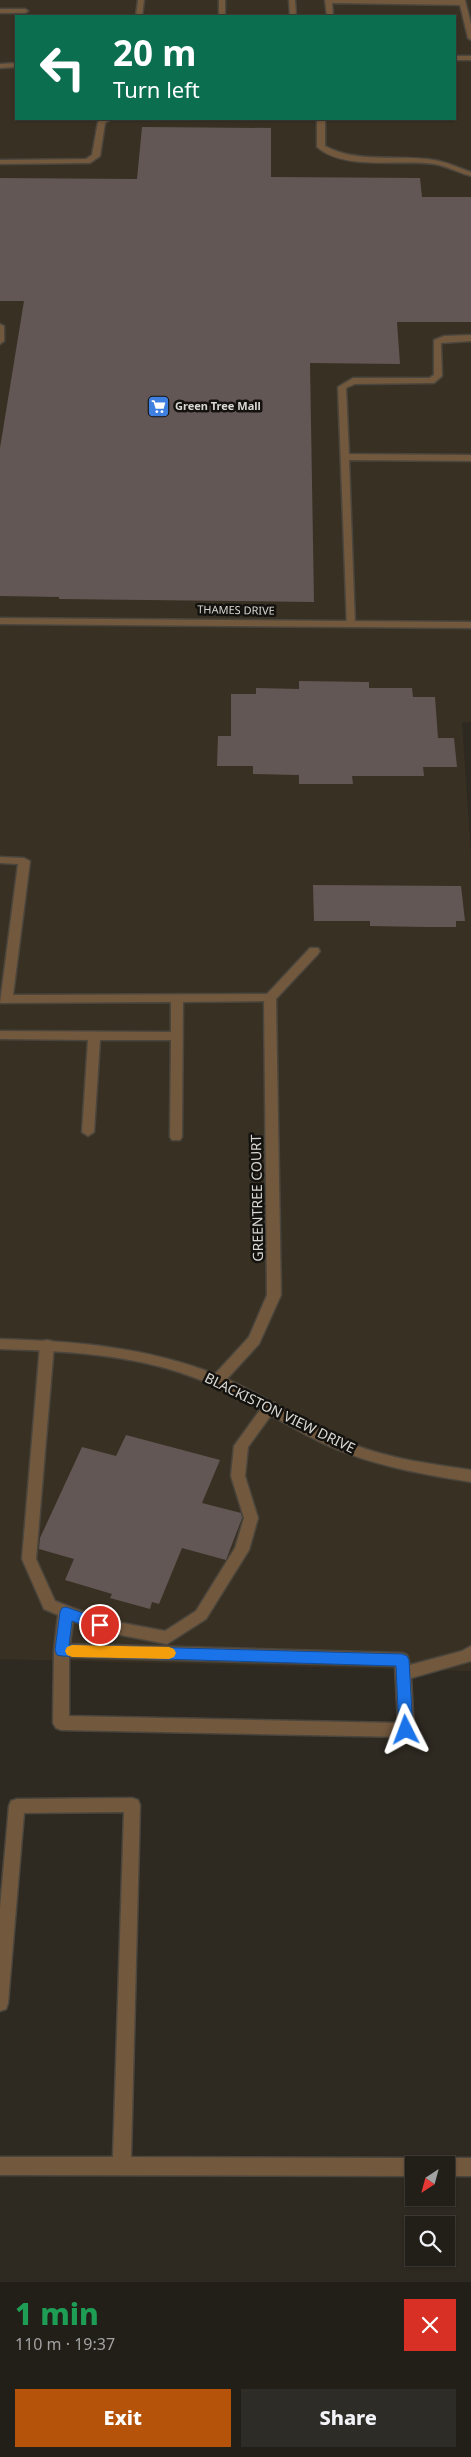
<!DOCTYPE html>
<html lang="en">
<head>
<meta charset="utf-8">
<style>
	:root { --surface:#221f19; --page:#2e2c26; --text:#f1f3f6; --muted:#a2a2a2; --line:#3f3d38; --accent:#b45309 }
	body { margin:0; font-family:"Noto Sans",sans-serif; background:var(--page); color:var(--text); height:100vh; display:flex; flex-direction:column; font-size:19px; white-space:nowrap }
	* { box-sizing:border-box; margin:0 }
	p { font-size:16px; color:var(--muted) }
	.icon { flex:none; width:28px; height:28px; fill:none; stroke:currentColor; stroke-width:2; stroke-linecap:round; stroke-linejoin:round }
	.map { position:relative; height:2282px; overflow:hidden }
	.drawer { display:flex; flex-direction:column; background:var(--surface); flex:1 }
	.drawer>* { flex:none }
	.top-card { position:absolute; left:15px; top:15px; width:441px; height:105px; border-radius:0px; box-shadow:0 1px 4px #0004,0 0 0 1px var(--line); background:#0b6e4f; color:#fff; overflow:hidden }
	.needle { width:32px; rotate:216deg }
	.buttons { position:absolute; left:405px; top:2156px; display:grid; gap:10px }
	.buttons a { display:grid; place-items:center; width:50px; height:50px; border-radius:0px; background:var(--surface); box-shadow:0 1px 4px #0004,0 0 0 1px var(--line); font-size:25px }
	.pin { position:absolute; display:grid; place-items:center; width:42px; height:42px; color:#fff; margin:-21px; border:2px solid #fff; border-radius:50%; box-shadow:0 1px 5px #0007 }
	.me { position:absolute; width:55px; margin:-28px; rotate:357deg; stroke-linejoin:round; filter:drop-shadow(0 0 4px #0008) }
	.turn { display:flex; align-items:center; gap:18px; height:105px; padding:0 15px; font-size:22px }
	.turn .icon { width:65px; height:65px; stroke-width:2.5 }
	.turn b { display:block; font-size:35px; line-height:42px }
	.round { display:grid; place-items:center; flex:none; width:52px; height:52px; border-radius:0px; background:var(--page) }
	.summary { display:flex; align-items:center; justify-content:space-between; height:85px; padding:0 15px }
	h1 { font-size:30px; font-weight:800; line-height:38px; color:#1e9e55 }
	.button { display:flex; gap:10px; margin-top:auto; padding:10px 15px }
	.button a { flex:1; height:58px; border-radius:0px; background:var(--accent); color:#fff; font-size:20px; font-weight:800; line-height:58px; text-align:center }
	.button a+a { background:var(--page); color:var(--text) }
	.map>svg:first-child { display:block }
</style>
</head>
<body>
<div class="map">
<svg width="471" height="2282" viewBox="0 0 471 2282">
	<rect width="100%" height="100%" fill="#2e2921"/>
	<path fill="#383123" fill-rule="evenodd" d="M 0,0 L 471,0 L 471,722 L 462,723 L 471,854 L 471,1671 L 0,1659 ZM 16,16 L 455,16 L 455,119 L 16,119 Z"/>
	<g fill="#635755">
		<polygon points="142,127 271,128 271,177 420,178 422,197 471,197 471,322 397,322 400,364 310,363 314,602 59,599 59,597 0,596 0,448 24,301 0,301 0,178 137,179"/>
		<polygon points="299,681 369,682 369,688 412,688 413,697 435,697 438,738 454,738 457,767 423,767 424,776 352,776 353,784 299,784 299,775 253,774 253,766 217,766 218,736 231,736 231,694 256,694 256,688 299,689"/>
		<polygon points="313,885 461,886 465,921 456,921 456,927 426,927 370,926 370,921 314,921"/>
		<polygon points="126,1435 220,1460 202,1503 241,1513 242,1518 226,1560 182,1548 159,1604 152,1602 150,1609 110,1598 112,1594 65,1580 74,1559 39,1549 40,1538 82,1447 116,1456"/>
	</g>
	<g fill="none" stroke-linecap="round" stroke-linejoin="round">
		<defs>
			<g id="service">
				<polygon points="138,0 144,0 142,16 136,16"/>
				<rect x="219" y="0" width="6" height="16"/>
				<polygon points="289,0 295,0 296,16 290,16"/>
				<polygon points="325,0 465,0 471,24 471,40 468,38 460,5 332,3 333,16 327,16"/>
				<polygon points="0,9 25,9 28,11 25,13 0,13"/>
				<rect x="455" y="56" width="16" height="4"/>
				<polygon points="16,63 16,67 0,68 0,64"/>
				<polygon points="102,119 111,119 105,123 100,156 90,163 0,164 0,160 86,159 92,155 98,122"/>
				<path d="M 317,119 L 325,119 L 325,146 C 358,164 398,154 434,160 C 447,162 459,168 471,172 L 471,176 C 459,173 447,166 434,164 C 401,159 344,171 317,147 Z"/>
				<polygon points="0,324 4,326 4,341 0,344"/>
				<polygon points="471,335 471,341 441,343 442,376 434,383 355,384 346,388 349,454 471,455 471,461 349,460 355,624 353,626 347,626 338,387 353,378 429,378 434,375 434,340 444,336"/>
				<polygon points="0,857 24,858 30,861 13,995 267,994 310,948 318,948 320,951 318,954 274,1001 183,1002 182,1137 180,1140 172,1140 170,1137 171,1040 100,1040 94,1132 88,1136 82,1132 88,1040 0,1039 0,1031 171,1032 171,1002 0,1003 18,864 0,863"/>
				<path d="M 47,1340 L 52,1341 L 54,1345 L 36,1559 L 55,1601 L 101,1619 L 165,1631 L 196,1611 L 235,1548 L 244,1518 L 231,1476 L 234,1446 L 265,1403 L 270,1402 L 275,1403 L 277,1407 L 248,1447 L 245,1476 L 258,1518 L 249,1550 L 206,1619 L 167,1644 L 100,1631 L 73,1621 L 70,1644 L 402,1653 L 407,1655 L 410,1665 L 462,1651 L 471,1646 L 471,1661 L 411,1678 L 414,1730 L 411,1735 L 406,1737 L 61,1730 L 56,1728 L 53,1723 L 54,1650 L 58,1615 L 44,1609 L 22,1559 L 40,1345 L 42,1341 ZM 69,1657 L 395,1666 L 398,1723 L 69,1716 Z"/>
			</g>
			<g id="minor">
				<polygon points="0,618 471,622 471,628 0,624"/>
				<path d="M 270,994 L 276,998 L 281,1295 L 259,1344 L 227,1379 C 270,1399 309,1426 352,1444 C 390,1459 431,1464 471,1470 L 471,1482 C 422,1474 374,1466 329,1446 C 281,1424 240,1393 190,1376 C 130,1354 64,1351 0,1349 L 0,1339 C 73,1341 146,1347 215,1374 L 249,1337 L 267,1295 L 264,998 Z"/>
				<polygon points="132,1798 138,1800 140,1805 131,2157 414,2158 420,2161 422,2165 414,2165 414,2176 0,2175 0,2157 113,2157 124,1812 24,1813 8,2003 6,2009 0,2011 0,1908 9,1806 11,1801 17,1799"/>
				<polygon points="446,2158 471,2158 471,2176 446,2176 446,2165 438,2165 440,2161"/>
			</g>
		</defs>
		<use href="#service" stroke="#4a453d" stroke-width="3"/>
		<use href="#minor" stroke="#4a453d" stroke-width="3"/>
		<use href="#service" fill="#72583d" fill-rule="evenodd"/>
		<use href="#minor" fill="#72583d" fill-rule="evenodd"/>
	</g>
	<polygon fill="#1a73e8" stroke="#114b97" points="66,1607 105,1621 107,1625 105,1629 100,1631 72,1621 69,1645 402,1654 407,1656 409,1660 413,1730 411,1734 406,1736 401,1734 399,1730 396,1666 62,1656 57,1655 55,1650 60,1612 62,1608"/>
	<polygon fill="#f59e0b" points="72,1645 169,1647 174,1649 176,1653 174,1657 169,1659 72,1657 67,1655 65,1651 67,1647"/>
	<defs>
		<symbol id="supermarket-square" viewBox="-11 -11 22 22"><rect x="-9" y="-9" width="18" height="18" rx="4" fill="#3f7fe0" stroke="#14120f"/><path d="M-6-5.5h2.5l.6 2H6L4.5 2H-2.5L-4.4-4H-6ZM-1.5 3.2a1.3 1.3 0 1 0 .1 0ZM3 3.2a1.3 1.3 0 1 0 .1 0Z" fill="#fff"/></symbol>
	</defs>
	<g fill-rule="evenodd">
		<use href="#supermarket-square" x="146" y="394" width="25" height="25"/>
	</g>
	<g text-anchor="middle" stroke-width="5" stroke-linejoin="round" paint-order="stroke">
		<g font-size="11" font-weight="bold" fill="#dbd8d3" stroke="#14120f" text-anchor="start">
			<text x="175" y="410">Green Tree Mall</text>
		</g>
		<g font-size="11" fill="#dbd8d3" stroke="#14120f">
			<text transform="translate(236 610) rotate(1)" y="4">THAMES DRIVE</text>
		</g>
		<g font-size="14" fill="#dbd8d3" stroke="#14120f">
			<text transform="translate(257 1198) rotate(-91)" y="5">GREENTREE COURT</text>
			<text transform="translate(280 1413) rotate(26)" y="5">BLACKISTON VIEW DRIVE</text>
		</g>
	</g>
</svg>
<div class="buttons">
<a><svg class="needle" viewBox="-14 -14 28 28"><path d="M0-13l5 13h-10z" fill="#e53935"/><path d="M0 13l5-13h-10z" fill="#a2a2a2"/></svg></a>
<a><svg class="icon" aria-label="search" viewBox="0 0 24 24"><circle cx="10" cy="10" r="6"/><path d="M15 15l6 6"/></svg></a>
</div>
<div class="pin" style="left:100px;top:1625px;background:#d93025"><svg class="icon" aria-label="arrive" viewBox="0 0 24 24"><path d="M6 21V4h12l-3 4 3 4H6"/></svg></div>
<svg class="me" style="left:406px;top:1730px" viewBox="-20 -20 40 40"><path d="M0-17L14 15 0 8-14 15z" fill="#1a73e8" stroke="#fff" stroke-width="4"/></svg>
<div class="top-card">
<div class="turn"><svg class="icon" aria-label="left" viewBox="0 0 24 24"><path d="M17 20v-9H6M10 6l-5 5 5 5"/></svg><div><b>20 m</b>Turn left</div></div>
</div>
</div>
<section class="drawer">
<div class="summary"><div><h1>1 min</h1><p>110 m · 19:37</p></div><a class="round" style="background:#d93025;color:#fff"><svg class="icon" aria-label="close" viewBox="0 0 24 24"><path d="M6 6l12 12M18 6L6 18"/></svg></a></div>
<div class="button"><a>Exit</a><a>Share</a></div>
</section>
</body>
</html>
